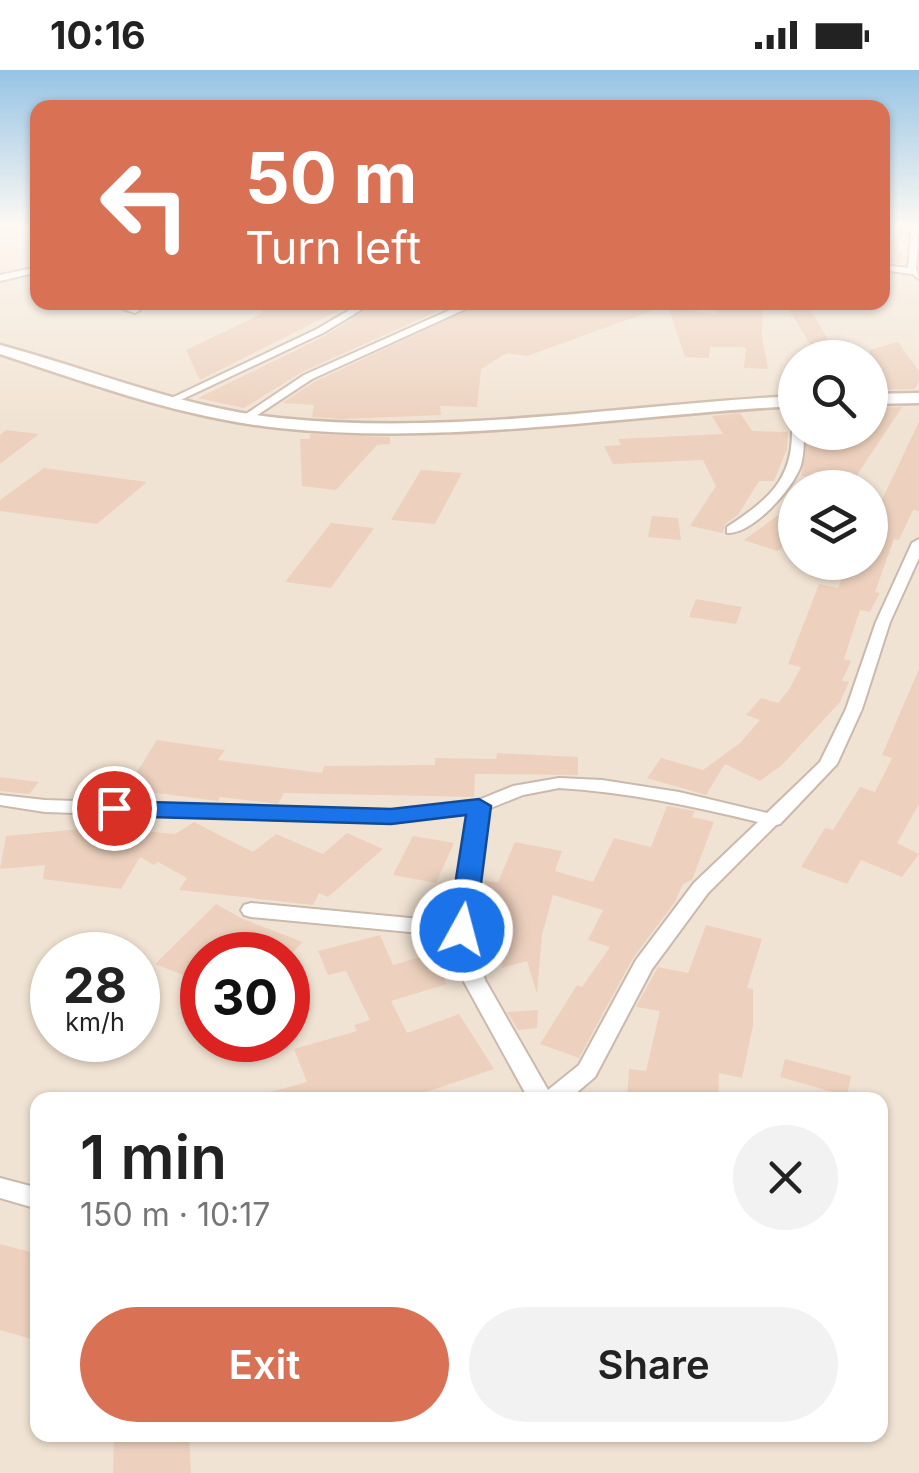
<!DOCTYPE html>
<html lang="en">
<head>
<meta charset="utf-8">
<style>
	:root { --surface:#fff; --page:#f2f2f2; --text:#222; --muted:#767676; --accent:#d97154 }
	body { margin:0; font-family:Inter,sans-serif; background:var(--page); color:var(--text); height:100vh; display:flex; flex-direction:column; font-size:38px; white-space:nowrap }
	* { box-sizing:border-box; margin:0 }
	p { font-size:32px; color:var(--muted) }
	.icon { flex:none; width:55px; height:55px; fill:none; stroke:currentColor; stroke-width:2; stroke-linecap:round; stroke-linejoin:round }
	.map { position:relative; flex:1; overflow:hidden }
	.panel { position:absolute; left:30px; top:1022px; width:858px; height:350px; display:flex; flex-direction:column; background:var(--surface); border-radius:20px; box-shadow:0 2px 8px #0004 }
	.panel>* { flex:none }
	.hud { position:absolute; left:30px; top:30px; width:860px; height:210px; border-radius:20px; box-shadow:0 2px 8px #0004; background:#d97154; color:#fff; overflow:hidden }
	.buttons { position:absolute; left:778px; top:270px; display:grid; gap:20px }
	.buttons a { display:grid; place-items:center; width:110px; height:110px; border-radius:50%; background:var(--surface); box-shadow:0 2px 8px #0004; font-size:50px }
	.speed { position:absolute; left:30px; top:862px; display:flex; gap:20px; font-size:50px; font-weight:700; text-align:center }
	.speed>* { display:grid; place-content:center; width:130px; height:130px; border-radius:50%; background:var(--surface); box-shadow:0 2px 8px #0004; line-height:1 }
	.speed small { font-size:25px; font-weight:400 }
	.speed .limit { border:15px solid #d22; background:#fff; color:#111 }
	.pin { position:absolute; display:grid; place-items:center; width:85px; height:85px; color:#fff; margin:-42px; border:5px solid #fff; border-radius:50%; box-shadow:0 2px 10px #0007 }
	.me { position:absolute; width:110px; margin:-55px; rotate:7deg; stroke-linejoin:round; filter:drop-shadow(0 0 8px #0008) }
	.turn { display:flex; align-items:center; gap:35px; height:210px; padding:0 50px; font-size:45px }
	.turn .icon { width:130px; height:130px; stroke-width:2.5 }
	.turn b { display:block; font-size:70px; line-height:85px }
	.round { display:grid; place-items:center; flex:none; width:105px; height:105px; border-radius:52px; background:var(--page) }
	.summary { display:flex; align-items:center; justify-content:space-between; height:170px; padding:0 50px }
	h1 { font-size:60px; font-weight:600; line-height:75px }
	.cta { display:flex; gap:20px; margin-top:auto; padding:20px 50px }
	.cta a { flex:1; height:115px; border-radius:60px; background:var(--accent); color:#fff; font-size:40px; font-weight:600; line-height:115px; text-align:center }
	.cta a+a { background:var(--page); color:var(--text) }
	.status { display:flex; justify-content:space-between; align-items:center; height:70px; padding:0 50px; background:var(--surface); direction:ltr }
	.status svg { height:28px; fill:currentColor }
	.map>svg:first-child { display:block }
</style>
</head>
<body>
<div class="status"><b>10:16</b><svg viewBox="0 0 49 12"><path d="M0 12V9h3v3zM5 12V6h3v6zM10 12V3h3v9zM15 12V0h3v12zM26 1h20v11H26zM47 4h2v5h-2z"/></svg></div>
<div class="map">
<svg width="919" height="1403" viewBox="0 0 919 1403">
	<rect width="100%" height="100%" fill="#faf1e4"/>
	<path fill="#f1e3d3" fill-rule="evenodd" d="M 0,156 L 37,156 L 38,232 L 882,232 L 883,156 L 919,156 L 919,1403 L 0,1403 ZM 795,288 L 870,288 L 870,362 L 795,362 ZM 795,418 L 870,418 L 870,492 L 795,492 ZM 52,885 L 138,885 L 138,970 L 52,970 ZM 202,885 L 288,885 L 288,970 L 202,970 ZM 38,1030 L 880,1030 L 880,1365 L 38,1365 Z"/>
	<g fill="#edd1be">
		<polygon points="882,158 904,159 897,183 903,183 900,193 882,191"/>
		<polygon points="262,232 355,232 200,310 186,280 261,244"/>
		<polygon points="378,232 458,232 302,302 244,338 198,328 325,266"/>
		<polygon points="485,232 668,235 527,286 507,283 481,299 477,337 440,336 441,345 343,349 312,347 314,335 282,333 314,312"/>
		<polygon points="714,232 763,232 762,267 768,299 744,298 746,278 742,277 710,277 709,288 685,287 668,236 717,245"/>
		<polygon points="784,232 806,232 833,278 824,278 825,281 817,285"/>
		<polygon points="898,272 919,301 919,312 914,319 870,320 870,280"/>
		<polygon points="902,337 853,411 801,406 808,362 870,362 870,338"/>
		<polygon points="740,343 752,361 788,362 787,379 774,411 759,411 738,445 725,454 723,463 690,456 716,416 703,390 613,394 604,376 621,375 618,369 723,364 712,346"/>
		<polygon points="919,352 919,441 913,440 899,470 894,469 875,522 880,523 870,542 860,540 844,589 851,591 842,611 849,612 840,632 782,695 760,711 725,694 706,725 647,708 661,688 703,700 740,673 760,650 746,645 761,628 778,633 788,621 801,597 788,594 819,514 838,518 848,492 870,492 870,441 876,442"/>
		<polygon points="6,360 39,364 0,394 0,365"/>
		<polygon points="310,364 390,367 390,374 377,375 336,420 302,416 300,369 310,369"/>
		<polygon points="44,398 147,412 97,454 0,441 0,430"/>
		<polygon points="421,400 462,403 435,454 391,450"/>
		<polygon points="795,433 795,469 777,481 744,470"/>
		<polygon points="652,446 678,448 681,470 648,467"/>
		<polygon points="331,453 374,458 331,518 285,512"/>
		<polygon points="696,529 742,537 736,554 689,547"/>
		<polygon points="919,599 919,734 897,773 919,784 902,807 861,790 847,814 801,797 825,758 833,760 860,717 875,722 892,688 882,685"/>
		<polygon points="157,670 225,680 218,690 322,703 324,696 435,695 435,688 496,689 497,683 578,687 578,705 475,704 474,727 284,723 278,734 220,727 218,731 126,719"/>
		<polygon points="0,707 39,712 29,724 0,721"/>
		<polygon points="667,736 695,741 692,747 714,752 692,810 683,814 675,832 633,888 579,988 540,974 577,915 582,917 610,877 588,870 603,840 553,825 542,865 537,924 527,891 502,898 505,861 484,859 488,840 478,838 485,811 498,812 515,772 562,781 555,801 593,812 614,768 651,777"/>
		<polygon points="194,752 253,782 276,764 323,784 347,763 383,779 328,827 319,823 313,835 179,820 187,808 158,792 154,795 140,787 121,819 43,809 45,795 0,799 6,766 102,757 175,764"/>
		<polygon points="413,766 454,773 436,813 393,805"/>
		<polygon points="216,834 243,849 303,872 290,885 202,885 202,899 193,909 155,894"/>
		<polygon points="706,855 762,869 747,918 753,919 753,956 742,1008 719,1003 718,1030 627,1030 629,999 646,1001 660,941 636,937 658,897 688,903"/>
		<polygon points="380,865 393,895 430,884 447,914 391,931 407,963 459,944 494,999 403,1030 264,1030 263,1024 307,1012 294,979 357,961 354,955 370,950 346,901 328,905 318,881"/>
		<polygon points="538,940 537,958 518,960 507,942"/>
		<polygon points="785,989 851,1006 847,1026 780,1007"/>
		<polygon points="0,1174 38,1184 38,1271 0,1260"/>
		<polygon points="114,1365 189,1365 191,1403 113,1403"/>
	</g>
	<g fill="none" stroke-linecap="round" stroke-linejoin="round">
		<defs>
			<g id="street">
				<polygon points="912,156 919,156 916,198 919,209 913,204 882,200 882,195 908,198"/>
				<polygon points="38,197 38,202 0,211 0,205"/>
				<polygon points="103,232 119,232 140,240 135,243"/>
				<polygon points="363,232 374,232 323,263 170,335 161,333 317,259"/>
				<polygon points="468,232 481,232 312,309 250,350 240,348 304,305"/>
				<polygon points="784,329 793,331 795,355 789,352"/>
				<path d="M 795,359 L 795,362 L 804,362 C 804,373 804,384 801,395 C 794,418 753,464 727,463 L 727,457 C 766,431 792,412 792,362 Z"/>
				<path d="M 919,469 L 919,488 L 890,552 L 862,639 L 837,694 L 780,754 L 776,755 L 708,823 L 652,899 L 595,1007 L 568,1030 L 529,1030 L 463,910 L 452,866 L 251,847 L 244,845 L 241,840 L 244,835 L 251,833 L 452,852 L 469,743 L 391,753 L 45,742 L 0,735 L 0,725 L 45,730 L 391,741 L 476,731 L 513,716 L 559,708 L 602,710 L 679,722 L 767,743 L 820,692 L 846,639 L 876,552 L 912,473 ZM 559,718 C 627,722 692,736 758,752 L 694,813 L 636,890 L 579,995 L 548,1020 L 485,910 L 471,860 L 488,739 L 523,725 Z"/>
				<polygon points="0,1108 38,1118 38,1139 0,1128"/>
			</g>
			<g id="secondary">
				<path d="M 0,275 C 93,300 182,338 279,348 C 450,366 624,335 795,326 L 795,336 C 624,345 450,376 279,358 C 183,348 91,314 0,284 Z"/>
				<polygon points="919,323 919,333 870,334 870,324"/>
			</g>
		</defs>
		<use href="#street" stroke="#cab9ac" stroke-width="4"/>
		<use href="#secondary" stroke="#cfbbac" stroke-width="5"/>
		<use href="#street" fill="#fff" fill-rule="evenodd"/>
		<use href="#secondary" fill="#fff" fill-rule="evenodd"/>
	</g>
	<linearGradient id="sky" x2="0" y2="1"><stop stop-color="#96c4e5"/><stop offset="0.44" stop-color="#fdf9f3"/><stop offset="1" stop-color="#fdf9f3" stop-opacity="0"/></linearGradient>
	<rect width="919" height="352" fill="url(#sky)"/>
	<polygon fill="#1a73e8" stroke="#114b97" stroke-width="2.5" points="479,729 491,736 475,860 471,867 452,867 448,860 466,745 391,754 114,746 102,738 114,731 391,739"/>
</svg>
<div class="buttons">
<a><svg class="icon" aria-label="search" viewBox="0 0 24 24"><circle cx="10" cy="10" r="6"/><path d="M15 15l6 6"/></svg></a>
<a><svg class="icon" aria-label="layers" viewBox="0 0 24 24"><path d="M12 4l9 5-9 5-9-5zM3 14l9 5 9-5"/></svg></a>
</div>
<div class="speed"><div>28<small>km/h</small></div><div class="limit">30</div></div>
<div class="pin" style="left:114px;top:738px;background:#d93025"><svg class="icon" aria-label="arrive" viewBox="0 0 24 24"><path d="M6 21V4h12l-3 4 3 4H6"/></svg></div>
<svg class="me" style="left:462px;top:860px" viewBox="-20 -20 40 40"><circle r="17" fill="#1a73e8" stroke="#fff" stroke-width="3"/><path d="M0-11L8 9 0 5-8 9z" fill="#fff"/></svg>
<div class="hud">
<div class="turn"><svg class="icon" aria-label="left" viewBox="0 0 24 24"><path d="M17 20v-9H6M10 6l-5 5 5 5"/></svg><div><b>50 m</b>Turn left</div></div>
</div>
<section class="panel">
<div class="summary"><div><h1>1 min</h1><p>150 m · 10:17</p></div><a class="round"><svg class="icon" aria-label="close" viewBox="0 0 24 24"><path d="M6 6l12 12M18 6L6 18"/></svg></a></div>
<div class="cta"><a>Exit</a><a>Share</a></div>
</section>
</div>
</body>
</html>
